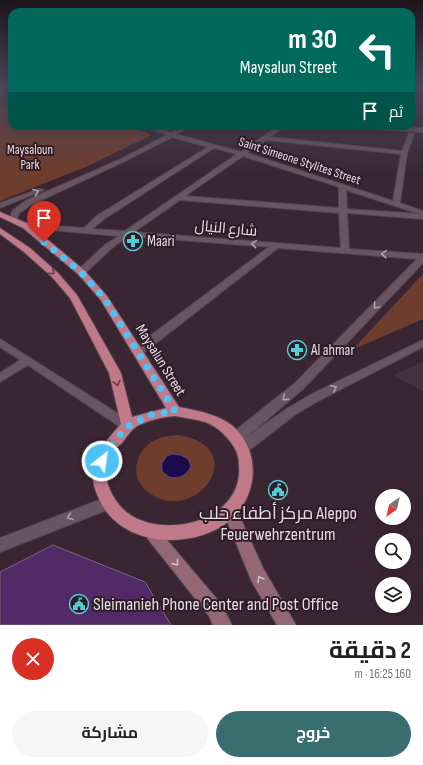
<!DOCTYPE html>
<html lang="ar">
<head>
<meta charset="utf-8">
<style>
	:root { --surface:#fff; --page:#f6f6f6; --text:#222; --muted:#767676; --accent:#386e70 }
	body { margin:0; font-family:"Sofia Sans Condensed",Cairo,sans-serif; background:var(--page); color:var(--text); direction:rtl; height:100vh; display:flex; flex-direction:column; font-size:15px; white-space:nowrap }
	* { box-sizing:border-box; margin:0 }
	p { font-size:13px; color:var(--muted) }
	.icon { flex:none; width:22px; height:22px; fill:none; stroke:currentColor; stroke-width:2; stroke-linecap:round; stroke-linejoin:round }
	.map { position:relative; height:625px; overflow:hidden; direction:ltr }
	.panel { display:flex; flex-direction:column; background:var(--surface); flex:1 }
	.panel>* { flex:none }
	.hud { position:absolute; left:8px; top:8px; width:407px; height:122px; border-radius:12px; box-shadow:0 2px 10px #0003; direction:rtl; background:#00695c; color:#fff; overflow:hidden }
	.needle { width:26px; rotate:214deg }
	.fabs { position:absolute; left:375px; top:489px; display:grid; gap:8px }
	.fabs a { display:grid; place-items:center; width:36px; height:36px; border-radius:50%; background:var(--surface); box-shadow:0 2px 10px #0003; font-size:20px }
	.pin { position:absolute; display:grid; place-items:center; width:34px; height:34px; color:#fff; margin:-41px -17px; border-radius:50% 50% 50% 0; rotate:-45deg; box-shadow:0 0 4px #0007 }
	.pin .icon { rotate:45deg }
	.me { position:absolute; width:44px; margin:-22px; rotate:30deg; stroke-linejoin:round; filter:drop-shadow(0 0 3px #0008) }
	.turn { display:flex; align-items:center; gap:14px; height:84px; padding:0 12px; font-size:18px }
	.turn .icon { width:52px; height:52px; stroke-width:2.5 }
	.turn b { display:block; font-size:28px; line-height:34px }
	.then { display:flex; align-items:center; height:38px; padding:0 12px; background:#0003; gap:8px; font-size:15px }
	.round { display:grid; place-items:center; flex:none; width:42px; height:42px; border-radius:21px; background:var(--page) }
	.head { display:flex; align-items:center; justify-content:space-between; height:68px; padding:0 12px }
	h1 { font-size:24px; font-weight:700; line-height:30px }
	.action { display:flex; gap:8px; margin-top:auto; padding:8px 12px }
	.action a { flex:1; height:46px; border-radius:24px; background:var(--accent); color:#fff; font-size:16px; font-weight:700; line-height:46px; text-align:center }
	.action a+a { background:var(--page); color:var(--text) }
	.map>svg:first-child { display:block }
</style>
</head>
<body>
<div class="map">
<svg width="423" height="625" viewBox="0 0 423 625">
	<rect width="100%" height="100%" fill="#392632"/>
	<g fill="#47303f">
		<polygon points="0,87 12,87 12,101 0,105"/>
		<polygon points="423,362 423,391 393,375"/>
	</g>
	<g fill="#6f3d2e">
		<polygon points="12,103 12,126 131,126 152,135 88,166 0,201 0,106"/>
		<polygon points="423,274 423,319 352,350"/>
		<path d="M 178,435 C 254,447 195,528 148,492 C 129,478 134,451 155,440 C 162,436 170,436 178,435 Z"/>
	</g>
	<path fill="#190b4c" stroke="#574a79" d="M 172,454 L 181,455 L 188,459 L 191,466 C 187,476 179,479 169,477 L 162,471 L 162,463 L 167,456 Z"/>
	<polygon fill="#522a68" stroke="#74687c" points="53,545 145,582 171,625 0,625 0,572"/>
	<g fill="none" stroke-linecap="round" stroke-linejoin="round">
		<defs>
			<g id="minor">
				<path d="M 143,126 L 151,126 L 171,133 L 184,126 L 191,126 L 176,134 L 241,152 L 278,126 L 285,126 L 270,137 L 402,151 L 409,133 L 414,134 L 407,153 L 400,203 L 423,211 L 423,219 L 347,213 L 349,249 L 423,254 L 423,263 L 303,389 L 242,441 L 237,442 L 232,441 L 230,437 L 232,433 L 295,383 L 417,259 L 278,248 L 142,354 L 134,354 L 133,351 L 134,348 L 269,247 L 128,236 L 112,248 L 84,274 L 78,274 L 76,272 L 78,270 L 106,244 L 119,236 L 26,228 L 22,226 L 26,224 L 84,228 L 98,215 L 208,147 L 172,137 L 125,161 L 31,205 L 19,213 L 16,221 L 10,221 L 9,219 L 13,210 L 25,201 L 121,159 L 167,135 ZM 266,140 L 401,154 L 393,201 L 247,153 ZM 214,148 L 237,154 L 125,231 L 92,229 L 104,219 ZM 243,156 L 339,187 L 339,208 L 185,196 ZM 346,190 L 420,214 L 347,209 ZM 180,200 L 339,213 L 341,248 L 134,232 Z"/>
				<polygon points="355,126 423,128 423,132 358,128"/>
				<polygon points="39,189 44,190 0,208 0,203"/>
				<polygon points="0,339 133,423 134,426 133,429 128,431 123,429 28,365 0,382 0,373 20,360 0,347"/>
				<polygon points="423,340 423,347 320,400 296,414 248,451 243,452 238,451 236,447 238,443 288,408 312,394"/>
				<polygon points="107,497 112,498 114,503 112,508 0,552 0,538"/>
			</g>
			<g id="secondary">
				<polygon points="230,504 235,506 263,568 296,625 277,625 251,580 223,511 225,506"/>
				<polygon points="152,526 157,528 221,604 232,625 213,625 209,616 147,538 144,533 147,528"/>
			</g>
			<path id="primary" d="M 0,212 L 29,224 L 84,270 L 107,296 L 179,407 C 199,411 223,415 237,430 C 262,457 256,500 228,522 C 191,550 122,547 100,501 C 83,466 98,450 121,424 L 109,373 L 70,298 L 52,277 L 24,252 L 0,234 L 0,228 L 30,248 L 58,273 L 77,295 L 121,373 L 132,417 L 166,408 L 100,299 L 78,274 L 23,228 L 0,217 ZM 175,416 C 185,418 195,419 205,422 C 217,426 228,437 234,447 C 238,454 239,459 239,467 C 243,523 156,543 122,508 C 109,494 100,472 110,455 C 113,450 117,447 121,444 C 127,437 130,431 137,426 C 149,420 162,417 175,416 Z"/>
		</defs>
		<use href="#minor" stroke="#53444e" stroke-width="2"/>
		<use href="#secondary" stroke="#53444e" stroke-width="2"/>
		<use href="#primary" stroke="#53444e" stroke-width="2"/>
		<use href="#minor" fill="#695461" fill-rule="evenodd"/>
		<use href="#secondary" fill="#946775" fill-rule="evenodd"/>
		<use href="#primary" fill="#bf7989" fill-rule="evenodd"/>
	</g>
	<defs><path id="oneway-chevron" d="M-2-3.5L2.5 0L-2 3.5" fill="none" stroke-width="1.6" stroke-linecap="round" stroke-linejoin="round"/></defs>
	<g stroke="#af9fa8">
		<use href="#oneway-chevron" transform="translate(36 192) rotate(-21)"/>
		<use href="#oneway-chevron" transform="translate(254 244) rotate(-175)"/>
		<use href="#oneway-chevron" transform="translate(384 254) rotate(-176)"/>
		<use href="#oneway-chevron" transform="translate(376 306) rotate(133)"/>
		<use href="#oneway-chevron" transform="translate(334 388) rotate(-27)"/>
		<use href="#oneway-chevron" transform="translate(285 398) rotate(140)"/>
		<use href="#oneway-chevron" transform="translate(70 517) rotate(158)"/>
	</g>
	<g stroke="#613d4a">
		<use href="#oneway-chevron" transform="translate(52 272) rotate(43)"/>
		<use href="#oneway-chevron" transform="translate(117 383) rotate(76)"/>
	</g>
	<g stroke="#d3bfc8">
		<use href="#oneway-chevron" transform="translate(176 563) rotate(51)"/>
		<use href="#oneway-chevron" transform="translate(260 579) rotate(-120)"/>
	</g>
	<linearGradient id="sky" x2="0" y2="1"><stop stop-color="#1f151c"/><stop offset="0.5" stop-color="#4e475a"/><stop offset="1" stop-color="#4e475a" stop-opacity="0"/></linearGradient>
	<rect width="423" height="174" fill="url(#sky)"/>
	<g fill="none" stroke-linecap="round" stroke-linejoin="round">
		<polyline stroke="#4fc3f7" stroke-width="7" stroke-dasharray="0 12.6" points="44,242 81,272 104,298 175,411 150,415 128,426 104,453 102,461"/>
	</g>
	<defs>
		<symbol id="pharmacy-ring" viewBox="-11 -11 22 22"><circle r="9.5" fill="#2e1c28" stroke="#52ccd0" stroke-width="1.5"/><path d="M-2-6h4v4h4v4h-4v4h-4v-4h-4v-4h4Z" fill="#52ccd0"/></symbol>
		<symbol id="civic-ring" viewBox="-11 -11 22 22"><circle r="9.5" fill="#2e1c28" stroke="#52ccd0" stroke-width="1.5"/><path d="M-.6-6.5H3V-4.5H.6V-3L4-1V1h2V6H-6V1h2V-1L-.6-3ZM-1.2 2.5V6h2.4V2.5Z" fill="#52ccd0"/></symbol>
	</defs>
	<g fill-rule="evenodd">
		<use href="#pharmacy-ring" x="122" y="230" width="22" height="22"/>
		<use href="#pharmacy-ring" x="286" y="339" width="22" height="22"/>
		<use href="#civic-ring" x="267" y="479" width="22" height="22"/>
		<use href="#civic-ring" x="68" y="593" width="22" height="22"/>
	</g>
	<g text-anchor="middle" stroke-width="4" stroke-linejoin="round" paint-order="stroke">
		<g font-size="13" fill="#f0d9d1" stroke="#2e1c28">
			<text x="30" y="154">Maysaloun<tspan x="30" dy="15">Park</tspan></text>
		</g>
		<g font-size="13" fill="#e8dce3" stroke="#2e1c28">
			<text transform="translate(300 160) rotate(18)" y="5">Saint Simeone Stylites Street</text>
		</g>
		<g font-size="15" fill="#e8dce3" stroke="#2e1c28">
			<text transform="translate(226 228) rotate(5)" y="5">شارع النيال</text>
			<text transform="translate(161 360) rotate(58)" y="5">Maysalun Street</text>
		</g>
		<g font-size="15" fill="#e8dce3" stroke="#2e1c28" text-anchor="start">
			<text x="147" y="246">Maari</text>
			<text x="311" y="355">Al ahmar</text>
		</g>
		<g font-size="18" fill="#e8dce3" stroke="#2e1c28">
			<text x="278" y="519">مركز أطفاء حلب Aleppo<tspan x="278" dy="21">Feuerwehrzentrum</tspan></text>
			<text x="93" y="610" text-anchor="start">Sleimanieh Phone Center and Post Office</text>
		</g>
	</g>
</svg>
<div class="fabs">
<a><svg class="needle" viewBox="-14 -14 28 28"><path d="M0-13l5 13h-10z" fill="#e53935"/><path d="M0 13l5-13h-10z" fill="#767676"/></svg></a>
<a><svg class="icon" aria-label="search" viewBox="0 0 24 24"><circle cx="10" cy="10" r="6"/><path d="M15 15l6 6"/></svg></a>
<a><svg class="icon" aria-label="layers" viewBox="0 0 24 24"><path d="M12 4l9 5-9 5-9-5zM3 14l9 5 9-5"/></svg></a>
</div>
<div class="pin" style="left:44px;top:242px;background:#d93025"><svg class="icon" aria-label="arrive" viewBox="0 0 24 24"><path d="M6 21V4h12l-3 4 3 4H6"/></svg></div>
<svg class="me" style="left:102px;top:461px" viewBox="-20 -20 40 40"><circle r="17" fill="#4fc3f7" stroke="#fff" stroke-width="3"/><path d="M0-11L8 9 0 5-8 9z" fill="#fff"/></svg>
<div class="hud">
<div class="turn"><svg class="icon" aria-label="left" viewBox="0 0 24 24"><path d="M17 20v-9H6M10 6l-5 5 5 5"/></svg><div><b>30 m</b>Maysalun Street</div></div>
<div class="then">ثم<svg class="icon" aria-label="arrive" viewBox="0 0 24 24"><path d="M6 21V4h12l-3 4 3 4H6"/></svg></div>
</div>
</div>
<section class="panel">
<div class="head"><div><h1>2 دقيقة</h1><p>160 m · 16:25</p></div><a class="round" style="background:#d93025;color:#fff"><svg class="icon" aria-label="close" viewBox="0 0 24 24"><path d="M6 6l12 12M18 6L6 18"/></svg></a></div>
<div class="action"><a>خروج</a><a>مشاركة</a></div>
</section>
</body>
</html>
